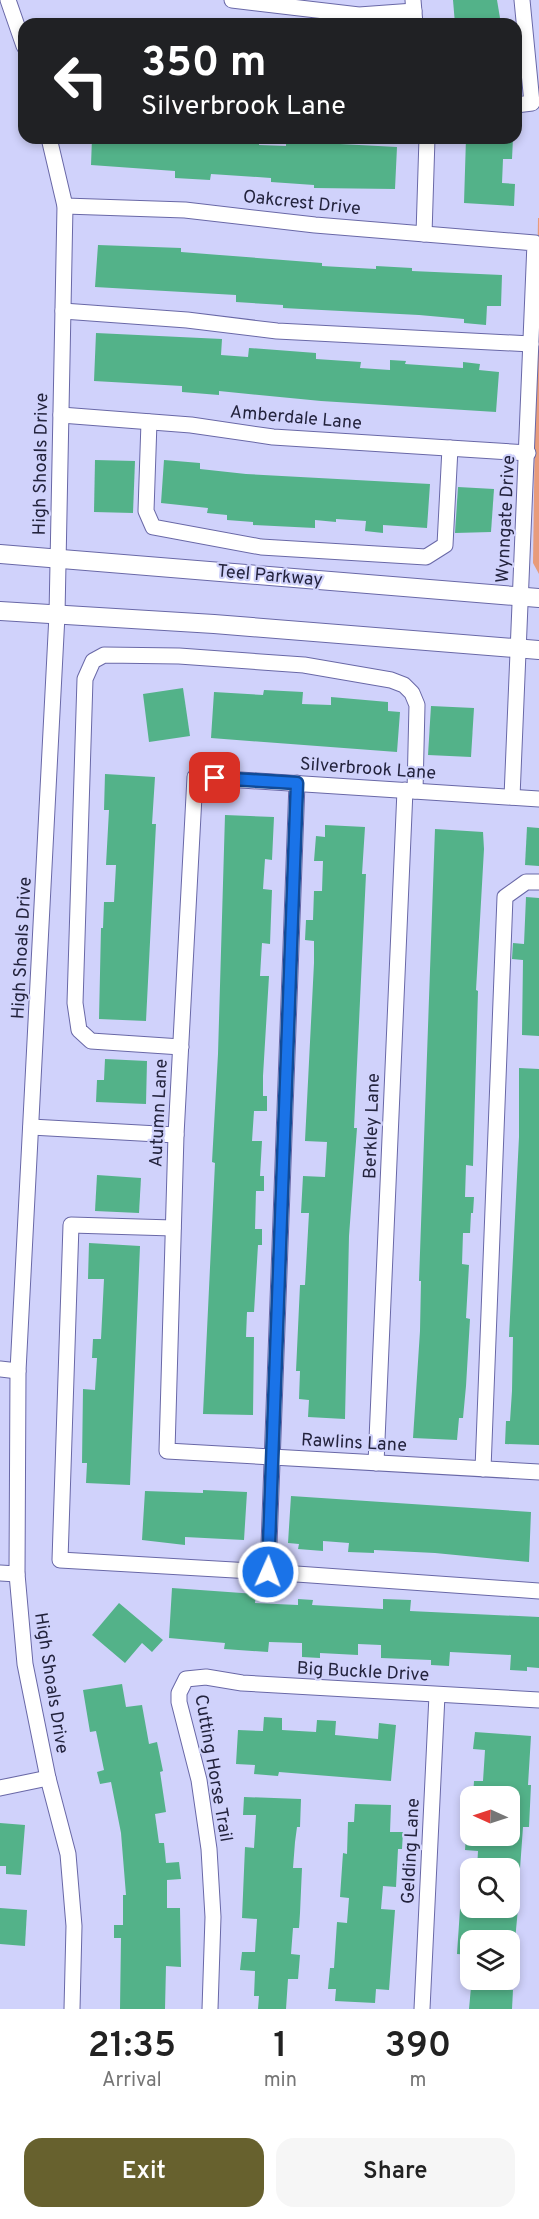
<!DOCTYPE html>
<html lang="en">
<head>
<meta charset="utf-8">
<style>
	:root { --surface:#fff; --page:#f6f6f6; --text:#222; --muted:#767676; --accent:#67612e }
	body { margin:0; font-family:Overpass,sans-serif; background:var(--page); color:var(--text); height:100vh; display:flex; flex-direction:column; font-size:22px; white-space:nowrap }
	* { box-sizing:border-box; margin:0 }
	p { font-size:20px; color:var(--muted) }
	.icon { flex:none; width:33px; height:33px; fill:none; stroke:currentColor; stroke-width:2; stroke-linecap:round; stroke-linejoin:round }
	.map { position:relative; height:2009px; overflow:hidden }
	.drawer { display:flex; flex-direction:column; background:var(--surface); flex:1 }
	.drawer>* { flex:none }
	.top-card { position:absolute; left:18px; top:18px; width:504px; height:126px; border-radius:18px; box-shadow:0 3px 9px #0003; background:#202124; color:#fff; overflow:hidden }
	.needle { width:39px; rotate:273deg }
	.fabs { position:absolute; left:460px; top:1786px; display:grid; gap:12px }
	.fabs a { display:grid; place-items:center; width:60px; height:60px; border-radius:12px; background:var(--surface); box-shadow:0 3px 9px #0003; font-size:30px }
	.pin { position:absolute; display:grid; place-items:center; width:51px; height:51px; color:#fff; margin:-26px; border-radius:12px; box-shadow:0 3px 9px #0006 }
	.me { position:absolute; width:66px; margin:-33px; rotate:2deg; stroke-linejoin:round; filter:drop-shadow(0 0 4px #0008) }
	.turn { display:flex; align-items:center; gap:21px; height:126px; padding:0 24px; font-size:27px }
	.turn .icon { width:78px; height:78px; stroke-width:2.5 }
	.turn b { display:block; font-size:42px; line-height:51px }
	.eta { display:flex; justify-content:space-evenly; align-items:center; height:102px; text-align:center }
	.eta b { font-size:36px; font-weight:600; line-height:42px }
	.cta { display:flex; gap:12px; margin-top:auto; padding:12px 24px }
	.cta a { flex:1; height:69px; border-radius:18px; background:var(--accent); color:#fff; font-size:24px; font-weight:600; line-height:69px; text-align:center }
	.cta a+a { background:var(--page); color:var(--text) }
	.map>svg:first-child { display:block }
</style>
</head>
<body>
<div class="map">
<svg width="539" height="2009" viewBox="0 0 539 2009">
	<rect width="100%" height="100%" fill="#d0d2fb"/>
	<polygon fill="#e89b7b" points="538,218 539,218 539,574 533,563"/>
	<g fill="#53b289">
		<polygon points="453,0 497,0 501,24 455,24"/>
		<polygon points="92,138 259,138 259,145 286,146 286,138 307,138 340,140 340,144 397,147 395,189 314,188 314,185 271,182 271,178 211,174 210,180 175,178 175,171 91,165"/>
		<polygon points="466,138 513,138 512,159 503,159 502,183 515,184 514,206 464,203"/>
		<polygon points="98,245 181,248 181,252 322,263 322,266 376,269 376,266 412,268 412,271 502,275 501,306 487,306 486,325 464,323 464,319 419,315 283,308 283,305 236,302 236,295 95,287"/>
		<polygon points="96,333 222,339 221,355 248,357 249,348 316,353 316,359 361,362 360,368 390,370 390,360 406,361 405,364 463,368 463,362 480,364 479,370 499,372 496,412 321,401 219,391 219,395 182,392 182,386 94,381"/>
		<polygon points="95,460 135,461 133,513 94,512"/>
		<polygon points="164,460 200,463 200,469 246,474 430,484 427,528 383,525 383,533 365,531 366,521 336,519 336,522 315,520 315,528 253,525 253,522 227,520 227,515 207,513 208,508 161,503"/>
		<polygon points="458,487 494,489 491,532 455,533"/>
		<polygon points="183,688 190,736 149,742 143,694"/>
		<polygon points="264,690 303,692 302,704 331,705 331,697 388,702 388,711 400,712 397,752 211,738 214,692 263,695"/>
		<polygon points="431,706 474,708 471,757 428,755"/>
		<polygon points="105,774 155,777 152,824 156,824 146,1021 99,1019 101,928 103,928 104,902 114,902 116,865 106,865 109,810 104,810"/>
		<polygon points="225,815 274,817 272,860 265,859 263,889 272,890 270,944 262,943 260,976 269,976 263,1076 263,1096 267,1096 267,1111 254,1111 252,1141 262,1141 260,1176 264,1176 264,1191 256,1191 255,1229 262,1229 262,1245 258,1245 254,1312 247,1312 246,1337 254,1337 253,1415 203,1414 215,1163 212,1162 218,1054"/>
		<polygon points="325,825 365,827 362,874 366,874 354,1128 357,1128 349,1236 345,1419 308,1417 309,1400 299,1399 300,1371 296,1371 300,1285 305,1285 309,1213 301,1213 303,1176 325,1177 327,1142 305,1141 314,963 314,941 305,940 306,920 313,920 314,891 322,891 323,861 314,861 316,836 325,837"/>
		<polygon points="527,827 539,828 539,866 525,865"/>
		<polygon points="435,829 483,832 484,849 476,990 478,991 473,1166 466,1165 465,1197 474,1197 473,1213 471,1213 470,1233 463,1233 462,1264 469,1265 466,1318 470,1319 466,1386 463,1418 459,1418 457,1440 413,1438 420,1331 421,1281 419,1281"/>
		<polygon points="526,897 539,898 539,1036 522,1035 523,960 512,959 513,943 524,944"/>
		<polygon points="105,1059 147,1061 146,1104 96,1102 97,1080 104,1080"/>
		<polygon points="519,1068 539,1069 539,1445 505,1444 506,1421 510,1421 512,1391 513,1337 509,1337 519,1137"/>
		<polygon points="97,1175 141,1178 139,1213 95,1211"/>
		<polygon points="89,1243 140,1246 130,1485 86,1483 87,1463 82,1463 83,1389 95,1390 97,1358 92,1358 93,1339 101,1339 104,1279 88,1279"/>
		<polygon points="203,1490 247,1492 244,1540 185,1537 185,1545 142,1540 145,1491 203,1493"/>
		<polygon points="291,1496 531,1512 529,1562 435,1553 374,1550 374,1553 348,1552 349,1543 323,1541 323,1551 298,1549 299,1544 288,1543"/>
		<polygon points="172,1588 256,1594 255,1603 298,1605 298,1599 313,1600 312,1605 383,1609 383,1599 411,1600 410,1611 539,1617 539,1668 527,1667 527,1671 510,1670 511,1655 450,1652 449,1666 431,1665 431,1660 381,1658 381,1645 358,1644 358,1655 320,1653 320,1658 302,1657 302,1643 269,1642 268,1652 224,1649 225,1643 169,1638"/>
		<polygon points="119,1603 163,1640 152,1652 142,1643 125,1663 92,1635"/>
		<polygon points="122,1684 126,1707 142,1705 149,1744 157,1742 163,1771 160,1772 166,1812 155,1814 159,1843 164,1843 166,1863 179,1862 181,1879 167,1880 167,1908 180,1908 181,1967 166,1966 165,2009 120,2009 121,1938 114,1938 114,1925 123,1925 123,1895 126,1895 121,1833 111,1782 100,1784 97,1772 104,1770 96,1731 90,1732 83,1690"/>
		<polygon points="264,1717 282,1718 282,1730 316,1732 317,1720 336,1721 335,1735 378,1739 379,1723 396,1725 391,1781 279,1772 278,1776 254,1774 255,1765 236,1764 238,1730 263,1731"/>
		<polygon points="475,1732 531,1736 528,1785 531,1785 529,1827 523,1827 520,1869 477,1869 478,1851 465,1850 466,1836 510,1836 510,1797 473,1797 474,1781 483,1781 485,1750 473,1749"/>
		<polygon points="244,1797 301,1799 300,1827 297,1827 295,1842 293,1868 302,1868 300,1913 299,1928 293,1928 291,1954 300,1955 298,1979 288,1979 286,2009 258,2009 259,1996 254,1996 255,1971 240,1970 242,1952 255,1952 257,1919 242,1918 245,1847 254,1848 256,1815 243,1815"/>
		<polygon points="355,1804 391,1805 390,1832 403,1832 402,1849 398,1849 396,1887 383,1886 381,1909 395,1910 389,1990 376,1989 375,2003 335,2001 336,1989 328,1989 330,1968 334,1968 337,1922 347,1923 349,1898 340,1897 343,1853 347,1854 348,1822 354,1822"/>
		<polygon points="0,1823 25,1825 21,1875 6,1874 6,1866 0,1866"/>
		<polygon points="0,1908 27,1910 25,1946 0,1944"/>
		<polygon points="475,1908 518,1908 515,1941 471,1941 471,1955 457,1954 460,1909"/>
		<polygon points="471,1987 513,1990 512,2009 469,2009"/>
	</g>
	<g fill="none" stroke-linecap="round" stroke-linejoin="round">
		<defs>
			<g id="minor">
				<polyline points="8,0 24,46"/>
				<polyline points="232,0 359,15 414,11"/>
				<polyline points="413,0 415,24"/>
				<polyline points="516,105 532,103 522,0"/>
				<polyline points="49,138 65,206 57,615 18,1371 17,1574 25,1664 48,1778 68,1854 74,1926 72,2009"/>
				<polyline points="65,206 185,210 315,225 535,243 512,797"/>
				<polyline points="424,234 427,138"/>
				<polyline points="63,311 187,320 277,331 531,344"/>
				<polyline points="61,415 191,425 273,437 528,453"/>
				<polyline points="149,422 146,511 153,527 261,547 426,557 445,545 450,448"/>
				<polyline points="539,799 195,777 176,1135 167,1451 539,1472"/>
				<polyline points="181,1047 91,1041 79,1030 75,1003 85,679 93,661 104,655 179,656 304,665 391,680 404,685 412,693 417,705 415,791"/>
				<polyline points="31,1127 176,1135"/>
				<polyline points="173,1228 71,1225 60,1560 268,1572 297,783"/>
				<polyline points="0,1369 18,1371"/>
				<polyline points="376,1463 405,790"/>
				<polyline points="483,1469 505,897 526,882 539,882"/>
				<polyline points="268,1572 539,1591"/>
				<polyline points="0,1573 17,1574"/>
				<polyline points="0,1788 48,1778"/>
				<polyline points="210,2009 213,1917 209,1849 199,1780 179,1702 179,1693 186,1679 206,1677 242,1683 539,1700"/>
				<polyline points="422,2009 437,1695"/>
			</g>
			<g id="major">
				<polyline points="0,554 539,598"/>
				<polyline points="0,611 214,624 539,650"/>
			</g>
		</defs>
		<use href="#minor" stroke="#6968a7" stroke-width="17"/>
		<use href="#major" stroke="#6968a7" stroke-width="20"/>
		<use href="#minor" stroke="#fff" stroke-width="15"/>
		<use href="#major" stroke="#fff" stroke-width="18"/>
	</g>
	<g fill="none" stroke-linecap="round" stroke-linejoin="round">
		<defs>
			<polyline id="route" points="215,778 297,783 268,1572"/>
		</defs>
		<use href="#route" stroke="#114b97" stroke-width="15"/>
		<use href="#route" stroke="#1a73e8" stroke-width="10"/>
	</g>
	<g text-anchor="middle" stroke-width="4.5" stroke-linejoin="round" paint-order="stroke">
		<g font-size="18" fill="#23233d" stroke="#d0d2fb">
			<text transform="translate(302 202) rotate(6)" y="6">Oakcrest Drive</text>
			<text transform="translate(296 417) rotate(5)" y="6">Amberdale Lane</text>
			<text transform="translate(40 464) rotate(-89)" y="6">High Shoals Drive</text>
			<text transform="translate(505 519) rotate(-87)" y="6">Wynngate Drive</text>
			<text transform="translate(270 575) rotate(5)" y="6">Teel Parkway</text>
			<text transform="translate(368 768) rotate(4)" y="6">Silverbrook Lane</text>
			<text transform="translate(21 948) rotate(-87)" y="6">High Shoals Drive</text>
			<text transform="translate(158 1113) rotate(-87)" y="6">Autumn Lane</text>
			<text transform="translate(371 1126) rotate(-88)" y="6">Berkley Lane</text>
			<text transform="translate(354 1442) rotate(3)" y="6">Rawlins Lane</text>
			<text transform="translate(363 1671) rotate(3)" y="6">Big Buckle Drive</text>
			<text transform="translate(52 1683) rotate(81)" y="6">High Shoals Drive</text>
			<text transform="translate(214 1768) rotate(80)" y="6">Cutting Horse Trail</text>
			<text transform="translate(410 1851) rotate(-87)" y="6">Gelding Lane</text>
		</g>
	</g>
</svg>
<div class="fabs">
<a><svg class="needle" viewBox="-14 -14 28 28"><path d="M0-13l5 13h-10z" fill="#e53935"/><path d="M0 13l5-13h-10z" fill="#767676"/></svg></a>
<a><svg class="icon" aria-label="search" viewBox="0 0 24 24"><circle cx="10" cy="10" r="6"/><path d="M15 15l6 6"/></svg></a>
<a><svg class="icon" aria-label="layers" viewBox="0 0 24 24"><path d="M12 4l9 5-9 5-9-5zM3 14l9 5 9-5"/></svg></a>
</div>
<div class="pin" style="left:215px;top:778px;background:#d93025"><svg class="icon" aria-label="arrive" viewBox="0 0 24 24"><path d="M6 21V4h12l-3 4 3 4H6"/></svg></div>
<svg class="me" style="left:268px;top:1572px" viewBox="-20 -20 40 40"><circle r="17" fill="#1a73e8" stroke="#fff" stroke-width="3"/><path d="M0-11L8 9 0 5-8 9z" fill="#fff"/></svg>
<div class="top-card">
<div class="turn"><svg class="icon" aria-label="left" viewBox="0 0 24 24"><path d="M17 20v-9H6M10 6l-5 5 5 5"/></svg><div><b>350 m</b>Silverbrook Lane</div></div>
</div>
</div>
<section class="drawer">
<div class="eta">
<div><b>21:35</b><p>Arrival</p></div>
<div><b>1</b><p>min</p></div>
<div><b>390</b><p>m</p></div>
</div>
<div class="cta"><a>Exit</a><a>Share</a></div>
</section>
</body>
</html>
